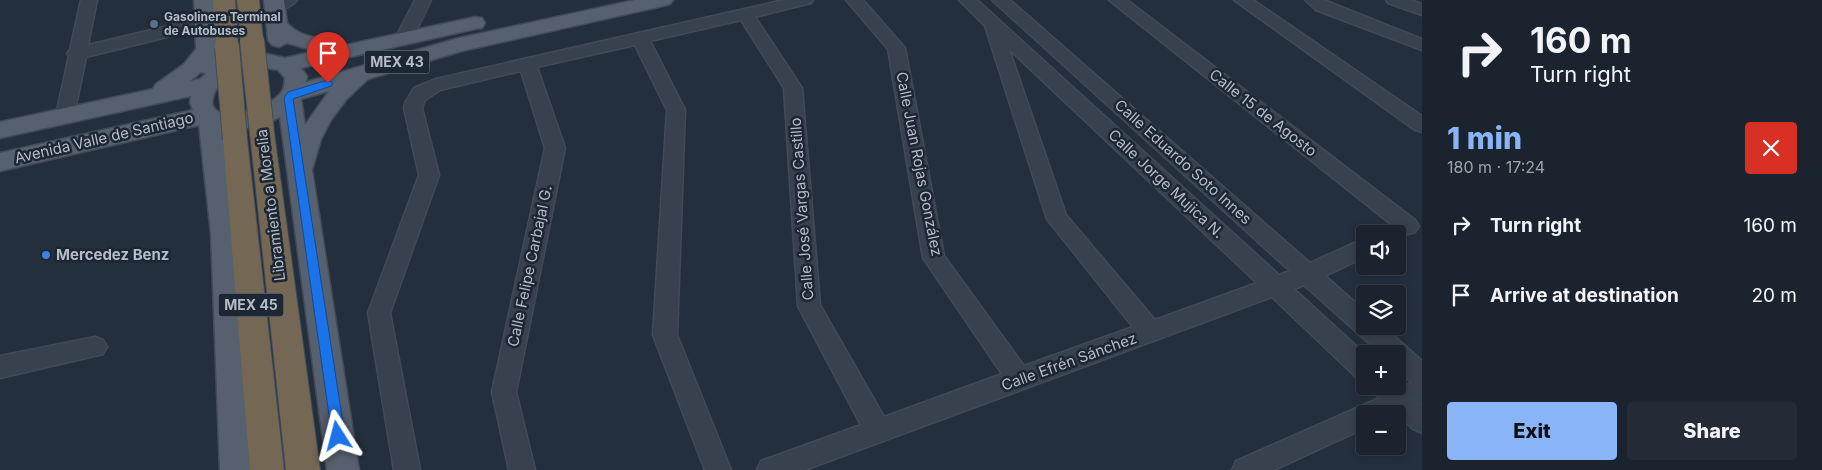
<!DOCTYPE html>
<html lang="en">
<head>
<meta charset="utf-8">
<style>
	:root { --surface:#1b232e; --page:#242b36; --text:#f1f3f6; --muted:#a0a4aa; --line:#39404a; --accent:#8ab4f8 }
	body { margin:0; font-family:Inter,sans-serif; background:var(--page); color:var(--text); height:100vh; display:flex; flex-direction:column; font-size:19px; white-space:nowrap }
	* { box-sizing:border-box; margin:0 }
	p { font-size:16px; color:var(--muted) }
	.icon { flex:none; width:28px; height:28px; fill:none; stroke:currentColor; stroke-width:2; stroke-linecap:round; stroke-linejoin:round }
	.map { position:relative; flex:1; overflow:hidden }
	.panel { display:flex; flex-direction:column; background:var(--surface); width:400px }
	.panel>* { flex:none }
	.hud { background:#1b232e; color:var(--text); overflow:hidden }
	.controls { position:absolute; left:1356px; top:225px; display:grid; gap:10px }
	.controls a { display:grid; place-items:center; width:50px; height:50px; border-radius:5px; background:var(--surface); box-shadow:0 2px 8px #0003,0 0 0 1px var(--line); font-size:25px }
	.pin { position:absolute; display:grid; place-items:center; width:42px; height:42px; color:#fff; margin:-51px -21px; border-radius:50% 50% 50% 0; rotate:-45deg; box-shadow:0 0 5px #0007 }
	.pin .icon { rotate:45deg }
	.me { position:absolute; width:55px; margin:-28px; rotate:351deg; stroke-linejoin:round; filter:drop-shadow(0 0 4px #0008) }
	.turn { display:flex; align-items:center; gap:18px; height:105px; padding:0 25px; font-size:22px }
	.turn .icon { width:65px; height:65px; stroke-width:2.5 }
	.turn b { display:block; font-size:35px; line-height:42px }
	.round { display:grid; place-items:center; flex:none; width:52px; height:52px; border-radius:5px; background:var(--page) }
	.headline { display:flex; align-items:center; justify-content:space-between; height:85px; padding:0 25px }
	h1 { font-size:30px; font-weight:800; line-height:38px; color:var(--accent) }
	.primary-button { display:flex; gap:10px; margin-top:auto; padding:10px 25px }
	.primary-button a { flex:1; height:58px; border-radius:5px; background:var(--accent); color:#111; font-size:20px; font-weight:800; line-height:58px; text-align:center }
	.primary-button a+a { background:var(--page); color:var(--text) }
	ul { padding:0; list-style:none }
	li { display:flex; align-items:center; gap:15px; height:70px; padding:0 25px }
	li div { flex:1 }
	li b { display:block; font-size:19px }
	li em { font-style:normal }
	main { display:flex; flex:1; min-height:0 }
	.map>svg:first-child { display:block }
</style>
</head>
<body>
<main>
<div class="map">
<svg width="1422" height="470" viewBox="0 0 1422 470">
	<rect width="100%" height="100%" fill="#242f3e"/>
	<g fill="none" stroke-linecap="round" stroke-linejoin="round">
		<defs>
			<g id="minor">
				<polygon points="81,0 97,0 88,45 206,17 212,18 214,22 212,26 86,57 74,115 72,120 65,121 58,120 56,115 69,56 67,54 70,50"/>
				<path d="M 275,0 L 297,0 C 291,8 277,12 268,10 L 266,6 L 268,2 Z"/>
				<polygon points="415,0 431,0 410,43 404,44 398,43 395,39"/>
				<path d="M 784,0 L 813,0 L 811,3 L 755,17 L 802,88 L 820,305 L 884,417 L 1002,374 L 923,258 L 888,49 L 846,0 L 863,0 L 905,48 L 944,256 L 1024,366 L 1133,327 L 1047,219 L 985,26 L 959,0 L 977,0 L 1279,275 L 1290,271 L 992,0 L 1010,0 L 1310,263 L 1365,238 L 1365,257 L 1325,276 L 1365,311 L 1365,326 L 1383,326 L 1422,361 L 1422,402 L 1420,403 L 1422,405 L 1422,433 L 1413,429 L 1398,414 L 1365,414 L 1365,428 L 1274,470 L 1232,470 L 1236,461 L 1379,398 L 1372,386 L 1398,386 L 1398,383 L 1402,387 L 1412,383 L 1398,369 L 1398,354 L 1381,354 L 1304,285 L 1294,289 L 1365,354 L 1365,380 L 1356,377 L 1272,297 L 805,470 L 757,470 L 761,461 L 861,425 L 798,306 L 784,88 L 741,20 L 650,41 L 685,110 L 677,335 L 731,470 L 705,470 L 653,335 L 667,110 L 635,45 L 537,67 L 565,148 L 516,392 L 535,470 L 509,470 L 492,392 L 545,148 L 521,71 L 440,90 L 425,100 L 422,108 L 439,175 L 390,313 L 420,470 L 394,470 L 368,313 L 419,175 L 404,108 L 405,103 L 414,88 L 436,79 ZM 1009,49 L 1257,283 L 1155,320 L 1066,215 Z"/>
				<polygon points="1109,0 1127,0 1415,220 1419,226 1415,232 1408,234 1401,232"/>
				<polygon points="1234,0 1253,0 1422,116 1422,132 1415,130"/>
				<polygon points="1305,0 1324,0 1422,39 1422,50 1316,10"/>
				<polygon points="1386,0 1410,0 1422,4 1422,15 1388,3"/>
				<polygon points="95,337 103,340 107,347 103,354 0,378 0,356"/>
			</g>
			<path id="major" d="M 194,0 L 214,0 L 219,66 L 251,56 L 267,54 L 285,58 L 315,51 L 287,43 L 279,47 L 272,45 L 268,40 L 264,0 L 284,0 L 287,23 C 307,44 327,33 346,45 L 475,17 L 482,18 L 485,23 L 482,28 L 475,29 L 301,68 L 307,76 L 306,82 L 459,38 L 635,0 L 673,0 L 670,4 L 663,6 L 462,51 L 368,79 L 346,100 L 331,120 L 321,139 L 312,170 L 359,470 L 327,470 L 280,117 C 263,126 242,131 223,129 L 237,234 L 252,470 L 220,470 L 211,234 L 199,125 L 0,171 L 0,153 L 193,110 L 190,103 L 191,96 L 0,138 L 0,122 L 153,89 L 156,84 L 184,64 L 196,49 ZM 267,68 L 278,70 L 285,78 C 284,81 285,86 283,89 C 277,105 228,123 215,109 C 212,106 212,101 213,98 C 217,76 249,70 267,68 ZM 201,72 L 206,74 L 200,79 L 190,81 ZM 329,91 L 305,125 L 301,99 Z"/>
			<g id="highway">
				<polygon points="213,0 235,0 238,47 235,52 227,54 219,52 216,47"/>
				<polygon points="237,0 259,0 263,41 260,46 252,48 244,46 241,41"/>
				<polygon points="262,124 271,127 274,133 320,470 286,470 250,133 253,127"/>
				<polygon points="235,130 244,133 247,139 284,470 250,470 223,139 226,133"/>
			</g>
		</defs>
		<use href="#minor" stroke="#414a57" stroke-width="3"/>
		<use href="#major" stroke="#414a57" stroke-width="3"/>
		<use href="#highway" stroke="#434c59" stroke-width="2"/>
		<use href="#minor" fill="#38414e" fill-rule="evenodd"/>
		<use href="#major" fill="#56606e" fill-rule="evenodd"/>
		<use href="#highway" fill="#746855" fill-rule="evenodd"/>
		<defs>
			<g id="highway-bridge">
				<polyline points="252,41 262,133"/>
				<polyline points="227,47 235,139"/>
			</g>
		</defs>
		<use href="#highway-bridge" stroke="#434c59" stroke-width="26" stroke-linecap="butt"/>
		<use href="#highway-bridge" stroke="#746855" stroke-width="24"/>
	</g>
	<polygon fill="#1a73e8" stroke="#114b97" points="328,80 333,83 331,86 293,99 345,436 343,441 338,442 334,441 332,436 284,98 288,92"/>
	<circle fill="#5c6f8a" stroke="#1d2633" stroke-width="2" cx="154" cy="24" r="5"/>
	<circle fill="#3f7fe0" stroke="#1d2633" stroke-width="2" cx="46" cy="255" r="5"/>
	<g text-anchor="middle" stroke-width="5" stroke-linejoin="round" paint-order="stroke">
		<g font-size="12" font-weight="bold" fill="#b4bcc9" stroke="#1d2633" text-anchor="start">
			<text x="164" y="21">Gasolinera Terminal<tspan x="164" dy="14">de Autobuses</tspan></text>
		</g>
		<g fill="#1d2633" stroke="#878f9c" stroke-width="1">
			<rect x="364.5" y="50.5" width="65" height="23" rx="4"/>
			<rect x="218.5" y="293.5" width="65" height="23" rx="4"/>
		</g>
		<g font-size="14" font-weight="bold" fill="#b4bcc9">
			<text x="397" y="67">MEX 43</text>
			<text x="251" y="310">MEX 45</text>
		</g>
		<g font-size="15" fill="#b4bcc9" stroke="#1d2633">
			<text transform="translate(1263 113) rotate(38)" y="5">Calle 15 de Agosto</text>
			<text transform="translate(104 138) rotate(-13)" y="5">Avenida Valle de Santiago</text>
			<text transform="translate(1183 162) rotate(42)" y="5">Calle Eduardo Soto Innes</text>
			<text transform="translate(919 164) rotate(79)" y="5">Calle Juan Rojas González</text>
			<text transform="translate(1166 184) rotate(43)" y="5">Calle Jorge Mujica N.</text>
			<text transform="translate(271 205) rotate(-97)" y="5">Libramiento a Morelia</text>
			<text transform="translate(802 209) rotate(-94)" y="5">Calle José Vargas Castillo</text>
			<text transform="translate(530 266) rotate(-78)" y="5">Calle Felipe Carbajal G.</text>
			<text transform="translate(1069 362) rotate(-20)" y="5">Calle Efrén Sánchez</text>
		</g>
		<g font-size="15" font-weight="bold" fill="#b4bcc9" stroke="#1d2633" text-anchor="start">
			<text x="56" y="260">Mercedez Benz</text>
		</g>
	</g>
</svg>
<div class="controls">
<a><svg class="icon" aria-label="sound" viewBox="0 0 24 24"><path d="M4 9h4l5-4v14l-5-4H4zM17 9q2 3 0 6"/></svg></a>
<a><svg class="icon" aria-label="layers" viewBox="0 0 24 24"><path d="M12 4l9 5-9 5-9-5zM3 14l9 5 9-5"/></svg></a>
<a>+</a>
<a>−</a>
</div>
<div class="pin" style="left:328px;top:83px;background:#d93025"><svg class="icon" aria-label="arrive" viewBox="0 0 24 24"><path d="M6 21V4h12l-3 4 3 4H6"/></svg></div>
<svg class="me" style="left:338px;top:436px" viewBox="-20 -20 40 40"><path d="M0-17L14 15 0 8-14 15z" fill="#1a73e8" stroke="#fff" stroke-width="4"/></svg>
</div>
<section class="panel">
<div class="hud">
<div class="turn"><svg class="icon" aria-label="right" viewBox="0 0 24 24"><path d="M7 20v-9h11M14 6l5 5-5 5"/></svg><div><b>160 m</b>Turn right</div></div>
</div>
<div class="headline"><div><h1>1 min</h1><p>180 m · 17:24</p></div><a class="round" style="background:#d93025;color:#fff"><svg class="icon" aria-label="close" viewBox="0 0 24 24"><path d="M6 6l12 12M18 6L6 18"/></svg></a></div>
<ul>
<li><svg class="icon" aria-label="right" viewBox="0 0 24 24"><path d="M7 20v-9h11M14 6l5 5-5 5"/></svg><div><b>Turn right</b></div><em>160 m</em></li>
<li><svg class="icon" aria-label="arrive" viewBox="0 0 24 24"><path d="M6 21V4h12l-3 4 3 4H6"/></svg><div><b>Arrive at destination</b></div><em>20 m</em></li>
</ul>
<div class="primary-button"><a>Exit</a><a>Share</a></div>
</section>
</main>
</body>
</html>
